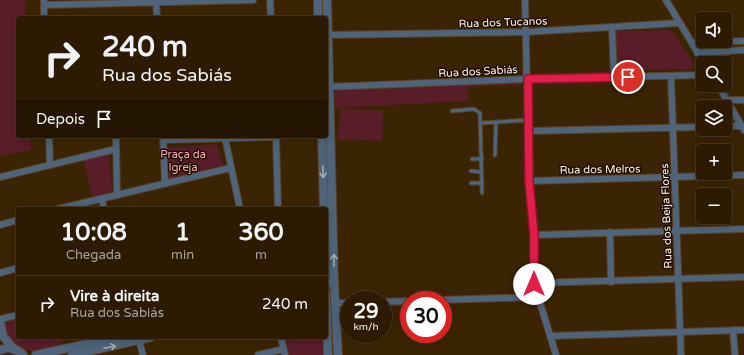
<!DOCTYPE html>
<html lang="pt">
<head>
<meta charset="utf-8">
<style>
	:root { --surface:#2c1b02; --page:#34240c; --text:#f1f3f6; --muted:#a6a199; --line:#483924 }
	body { margin:0; font-family:"Varela Round",sans-serif; background:var(--page); color:var(--text); height:100vh; display:flex; flex-direction:column; font-size:15px; white-space:nowrap }
	* { box-sizing:border-box; margin:0 }
	p { font-size:13px; color:var(--muted) }
	.icon { flex:none; width:22px; height:22px; fill:none; stroke:currentColor; stroke-width:2; stroke-linecap:round; stroke-linejoin:round }
	.map { position:relative; flex:1; overflow:hidden }
	.drawer { position:absolute; left:16px; top:207px; width:312px; height:132px; display:flex; flex-direction:column; background:var(--surface); border-radius:4px; box-shadow:0 2px 10px #0003,0 0 0 1px var(--line) }
	.drawer>* { flex:none }
	.top-card { position:absolute; left:16px; top:16px; width:312px; height:122px; border-radius:4px; box-shadow:0 2px 10px #0003,0 0 0 1px var(--line); background:#2c1b02; color:var(--text); overflow:hidden }
	.controls { position:absolute; left:696px; top:12px; display:grid; gap:8px }
	.controls a { display:grid; place-items:center; width:36px; height:36px; border-radius:4px; background:var(--surface); box-shadow:0 2px 10px #0003,0 0 0 1px var(--line); font-size:20px }
	.speed { position:absolute; left:340px; top:291px; display:flex; gap:8px; font-size:20px; font-weight:700; text-align:center }
	.speed>* { display:grid; place-content:center; width:52px; height:52px; border-radius:50%; background:var(--surface); box-shadow:0 2px 10px #0003,0 0 0 1px var(--line); line-height:1 }
	.speed small { font-size:10px; font-weight:400 }
	.speed .limit { border:6px solid #d22; background:#fff; color:#111 }
	.pin { position:absolute; display:grid; place-items:center; width:34px; height:34px; color:#fff; margin:-17px; border:2px solid #fff; border-radius:50%; box-shadow:0 1px 4px #0007 }
	.me { position:absolute; width:44px; margin:-22px; rotate:0deg; stroke-linejoin:round; filter:drop-shadow(0 0 3px #0008) }
	.turn { display:flex; align-items:center; gap:14px; height:84px; padding:0 20px; font-size:18px }
	.turn .icon { width:52px; height:52px; stroke-width:2.5 }
	.turn b { display:block; font-size:28px; line-height:34px }
	.then { display:flex; align-items:center; height:38px; padding:0 20px; background:#0003; gap:8px; font-size:15px }
	.eta { display:flex; justify-content:space-evenly; align-items:center; height:68px; text-align:center }
	.eta b { font-size:24px; font-weight:800; line-height:28px }
	ul { padding:0; list-style:none }
	li { display:flex; align-items:center; gap:12px; height:56px; padding:0 20px; border-top:1px solid var(--line) }
	li div { flex:1 }
	li b { display:block; font-size:15px }
	li em { font-style:normal }
	.map>svg:first-child { display:block }
</style>
</head>
<body>
<div class="map">
<svg width="744" height="355" viewBox="0 0 744 355">
	<rect width="100%" height="100%" fill="#3b2403"/>
	<g fill="#581d29">
		<polygon points="0,0 25,0 25,18 18,18 18,136 30,136 31,150 0,156"/>
		<polygon points="671,30 694,63 692,69 615,70 614,31"/>
		<polygon points="521,83 521,85 468,87 468,101 335,108 334,93 340,89"/>
		<polygon points="340,109 383,111 382,141 338,139"/>
		<polygon points="217,144 223,165 172,178 169,178 166,148"/>
		<polygon points="109,154 112,190 109,193 93,198 83,160"/>
		<path d="M 18,318 L 18,337 L 61,337 L 63,347 C 31,354 14,355 2,322 Z"/>
		<polygon points="285,337 286,337 288,341 290,340 290,337 326,337 326,355 289,355"/>
	</g>
	<g fill="none" stroke-linecap="round" stroke-linejoin="round">
		<defs>
			<g id="service">
				<polyline points="452,111 474,109 480,113 482,193"/>
				<polyline points="481,123 528,120"/>
				<polyline points="495,155 496,122"/>
				<polyline points="472,159 482,159"/>
				<polyline points="471,171 482,172"/>
				<polyline points="471,183 482,183"/>
			</g>
			<g id="minor">
				<polyline points="44,0 44,18"/>
				<polyline points="156,0 157,18"/>
				<polyline points="270,0 271,18"/>
				<polyline points="525,0 529,181 534,235 534,283 556,355"/>
				<polyline points="666,0 704,63"/>
				<polyline points="44,5 253,0"/>
				<polyline points="612,27 614,78"/>
				<polyline points="326,35 526,32 679,23"/>
				<polyline points="692,43 744,41"/>
				<polyline points="697,53 744,50"/>
				<polyline points="671,76 681,355"/>
				<polyline points="718,85 744,130"/>
				<polyline points="326,87 528,79 703,75"/>
				<polyline points="728,100 744,100"/>
				<polyline points="725,126 742,126"/>
				<polyline points="529,131 703,127"/>
				<polyline points="49,136 50,165"/>
				<polyline points="116,136 117,195"/>
				<polyline points="163,136 165,184"/>
				<polyline points="276,136 278,209"/>
				<polyline points="225,138 240,209"/>
				<polyline points="163,140 276,137"/>
				<polyline points="0,177 116,149"/>
				<polyline points="529,181 744,175"/>
				<polyline points="102,199 104,209"/>
				<polyline points="58,209 230,168"/>
				<polyline points="0,225 18,220"/>
				<polyline points="610,232 611,282"/>
				<polyline points="534,235 744,229"/>
				<polyline points="0,273 18,268"/>
				<polyline points="534,283 744,277"/>
				<polyline points="439,300 537,297"/>
				<polyline points="383,302 409,301"/>
				<polyline points="336,303 349,303"/>
				<polyline points="0,319 18,315"/>
				<polyline points="733,330 735,355"/>
				<polyline points="550,336 744,330"/>
				<polyline points="138,337 143,355"/>
				<polyline points="281,337 285,355"/>
				<polyline points="258,355 284,349"/>
			</g>
			<g id="tertiary">
				<polyline points="318,0 318,18"/>
				<polyline points="327,0 334,282 338,355"/>
				<polyline points="322,136 324,209"/>
				<polyline points="326,283 334,282"/>
				<polyline points="326,293 328,355"/>
				<polyline points="0,322 3,336 15,350"/>
				<path d="M 0,350 C 8,347 17,348 23,355"/>
				<polyline points="36,355 120,337"/>
				<polyline points="72,355 151,337"/>
			</g>
		</defs>
		<use href="#service" stroke="#564123" stroke-width="5"/>
		<use href="#minor" stroke="#564123" stroke-width="8"/>
		<use href="#tertiary" stroke="#564123" stroke-width="10"/>
		<use href="#service" stroke="#4f647a" stroke-width="3"/>
		<use href="#minor" stroke="#4f647a" stroke-width="6"/>
		<use href="#tertiary" stroke="#4f647a" stroke-width="8"/>
	</g>
	<defs><path id="oneway-shaft" d="M-6 0H5M1.5-3L5.5 0L1.5 3" fill="none" stroke-width="1.6" stroke-linecap="round" stroke-linejoin="round"/></defs>
	<g stroke="#a6abb0">
		<use href="#oneway-shaft" transform="translate(323 172) rotate(89)"/>
		<use href="#oneway-shaft" transform="translate(334 260) rotate(-91)"/>
		<use href="#oneway-shaft" transform="translate(110 347) rotate(-12)"/>
	</g>
	<g fill="none" stroke-linecap="round" stroke-linejoin="round">
		<defs>
			<polyline id="route" points="534,284 534,235 529,181 528,79 628,77"/>
		</defs>
		<use href="#route" stroke="#92132f" stroke-width="10"/>
		<use href="#route" stroke="#e11d48" stroke-width="7"/>
	</g>
	<g text-anchor="middle" stroke-width="3" stroke-linejoin="round" paint-order="stroke">
		<g font-size="11" fill="#fcf2e6" stroke="#1f0d00">
			<text transform="translate(503 22) rotate(-2)" y="4">Rua dos Tucanos</text>
			<text transform="translate(478 71) rotate(-3)" y="4">Rua dos Sabiás</text>
			<text transform="translate(600 169) rotate(-1)" y="4">Rua dos Melros</text>
			<text transform="translate(666 216) rotate(-92)" y="4">Rua dos Beija Flores</text>
		</g>
		<g font-size="11" fill="#f5adb6" stroke="#1f0d00">
			<text x="183" y="158">Praça da<tspan x="183" dy="13">Igreja</tspan></text>
		</g>
	</g>
</svg>
<div class="controls">
<a><svg class="icon" aria-label="sound" viewBox="0 0 24 24"><path d="M4 9h4l5-4v14l-5-4H4zM17 9q2 3 0 6"/></svg></a>
<a><svg class="icon" aria-label="search" viewBox="0 0 24 24"><circle cx="10" cy="10" r="6"/><path d="M15 15l6 6"/></svg></a>
<a><svg class="icon" aria-label="layers" viewBox="0 0 24 24"><path d="M12 4l9 5-9 5-9-5zM3 14l9 5 9-5"/></svg></a>
<a>+</a>
<a>−</a>
</div>
<div class="speed"><div>29<small>km/h</small></div><div class="limit">30</div></div>
<div class="pin" style="left:628px;top:77px;background:#d93025"><svg class="icon" aria-label="arrive" viewBox="0 0 24 24"><path d="M6 21V4h12l-3 4 3 4H6"/></svg></div>
<svg class="me" style="left:534px;top:284px" viewBox="-20 -20 40 40"><circle r="19" fill="#fff"/><path d="M0-13L10 11 0 6-10 11z" fill="#e11d48"/></svg>
<div class="top-card">
<div class="turn"><svg class="icon" aria-label="right" viewBox="0 0 24 24"><path d="M7 20v-9h11M14 6l5 5-5 5"/></svg><div><b>240 m</b>Rua dos Sabiás</div></div>
<div class="then">Depois<svg class="icon" aria-label="arrive" viewBox="0 0 24 24"><path d="M6 21V4h12l-3 4 3 4H6"/></svg></div>
</div>
<section class="drawer">
<div class="eta">
<div><b>10:08</b><p>Chegada</p></div>
<div><b>1</b><p>min</p></div>
<div><b>360</b><p>m</p></div>
</div>
<ul>
<li><svg class="icon" aria-label="right" viewBox="0 0 24 24"><path d="M7 20v-9h11M14 6l5 5-5 5"/></svg><div><b>Vire à direita</b><p>Rua dos Sabiás</p></div><em>240 m</em></li>
</ul>
</section>
</div>
</body>
</html>
